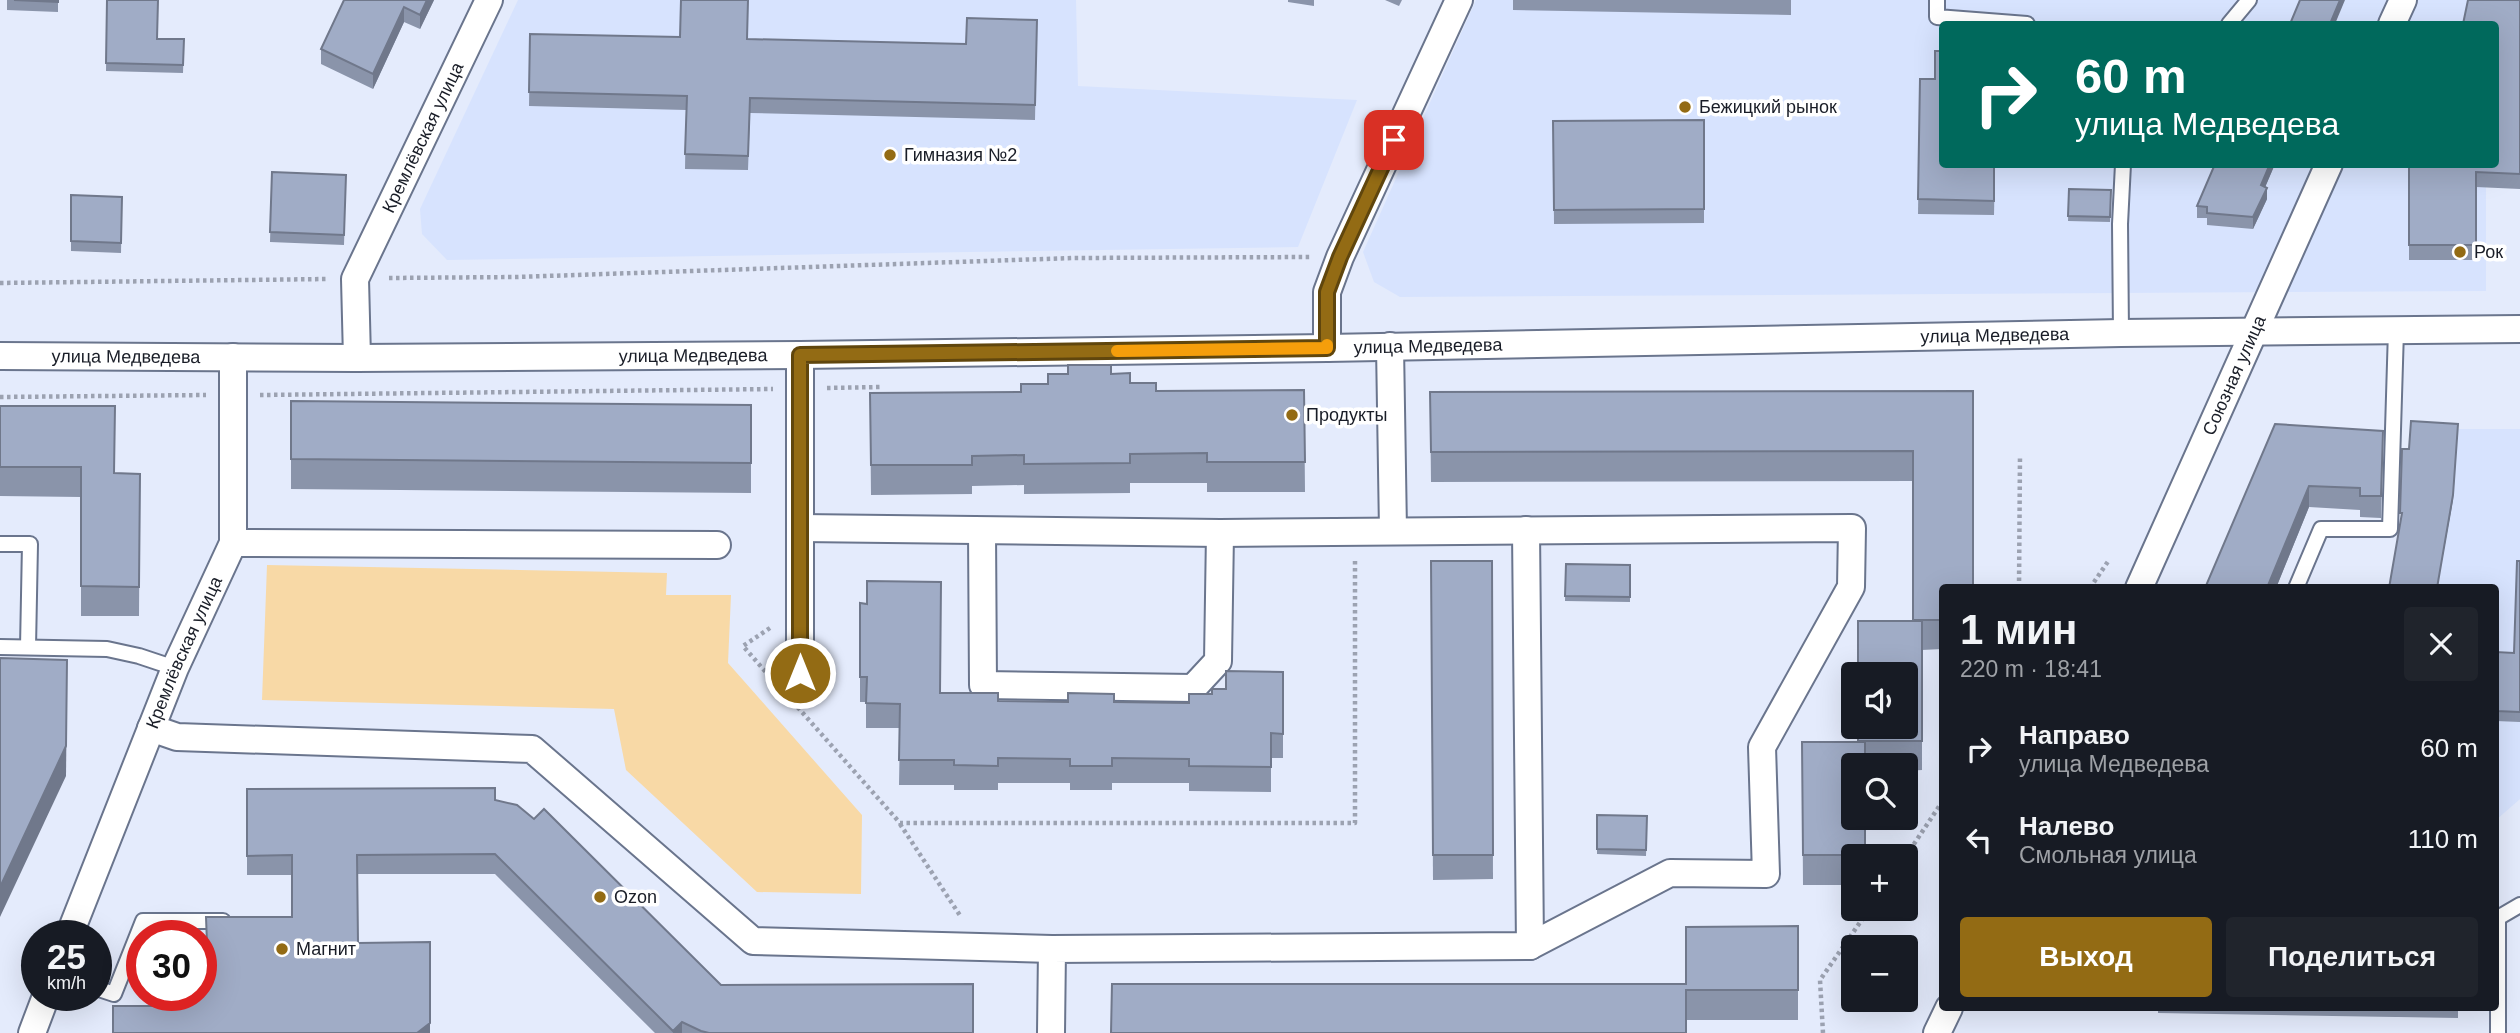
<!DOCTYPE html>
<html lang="ru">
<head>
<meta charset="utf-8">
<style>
	:root { --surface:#171b24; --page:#20242c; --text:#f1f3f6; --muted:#9ea1a6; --accent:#936b14 }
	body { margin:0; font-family:Arial,sans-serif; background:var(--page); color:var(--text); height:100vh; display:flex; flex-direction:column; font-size:26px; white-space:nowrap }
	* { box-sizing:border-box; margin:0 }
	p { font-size:23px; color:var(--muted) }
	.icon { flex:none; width:38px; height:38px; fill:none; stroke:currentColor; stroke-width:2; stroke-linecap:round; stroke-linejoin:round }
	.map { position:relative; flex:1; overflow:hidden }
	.drawer { position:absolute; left:1939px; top:584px; width:560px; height:427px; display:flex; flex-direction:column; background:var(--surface); border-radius:7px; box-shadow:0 7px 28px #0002 }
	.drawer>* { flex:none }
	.hud { position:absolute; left:1939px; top:21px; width:560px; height:147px; border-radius:7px; box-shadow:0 7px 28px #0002; background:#00695c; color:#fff; overflow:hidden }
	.buttons { position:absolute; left:1841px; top:662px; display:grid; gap:14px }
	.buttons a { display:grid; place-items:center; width:77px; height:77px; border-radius:7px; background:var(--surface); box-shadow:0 7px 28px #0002; font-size:35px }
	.speed { position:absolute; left:21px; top:920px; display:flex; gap:14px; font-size:35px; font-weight:700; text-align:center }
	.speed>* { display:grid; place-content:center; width:91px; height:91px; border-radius:50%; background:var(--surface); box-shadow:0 7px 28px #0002; line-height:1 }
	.speed small { font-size:18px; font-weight:400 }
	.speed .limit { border:10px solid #d22; background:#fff; color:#111 }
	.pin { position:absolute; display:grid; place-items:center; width:60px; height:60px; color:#fff; margin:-30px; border-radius:14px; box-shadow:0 4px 10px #0006 }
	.me { position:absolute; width:77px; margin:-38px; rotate:0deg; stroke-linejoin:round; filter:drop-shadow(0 0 5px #0008) }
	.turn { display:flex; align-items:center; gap:24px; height:147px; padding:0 21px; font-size:32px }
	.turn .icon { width:91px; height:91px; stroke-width:2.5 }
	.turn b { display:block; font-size:49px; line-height:60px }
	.round { display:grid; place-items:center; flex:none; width:74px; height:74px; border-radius:7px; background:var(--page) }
	.summary { display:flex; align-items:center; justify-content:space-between; height:119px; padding:0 21px }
	h1 { font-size:42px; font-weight:600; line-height:52px }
	.button { display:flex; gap:14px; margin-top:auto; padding:14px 21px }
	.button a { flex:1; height:80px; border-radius:7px; background:var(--accent); color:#fff; font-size:28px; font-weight:600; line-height:80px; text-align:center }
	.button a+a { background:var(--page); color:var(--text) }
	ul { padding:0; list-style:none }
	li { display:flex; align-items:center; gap:21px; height:91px; padding:0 21px }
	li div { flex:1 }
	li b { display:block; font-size:26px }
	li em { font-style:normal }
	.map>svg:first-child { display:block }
</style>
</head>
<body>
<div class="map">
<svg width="2520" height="1033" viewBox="0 0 2520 1033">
	<rect width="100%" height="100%" fill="#e4ebfc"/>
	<g fill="#d7e3fe">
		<polygon points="518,0 1076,0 1078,86 1357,100 1298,247 447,260 422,234 420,209"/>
		<polygon points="1476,0 2520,0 2496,24 1942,24 1942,164 2486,165 2486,291 1400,297 1374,282 1363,252"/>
		<polygon points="2411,426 2458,429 2520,429 2520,799 2496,820 2496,588 2390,588 2406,497"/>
	</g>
	<polygon fill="#f8d9a6" points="267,565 667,573 666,595 731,595 728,663 862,815 861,894 757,892 626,770 614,709 262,700"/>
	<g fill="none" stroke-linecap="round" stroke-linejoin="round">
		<defs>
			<g id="service">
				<polyline points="1937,0 1937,17 2027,24"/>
				<polyline points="2229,24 2249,0"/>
				<polyline points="2121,333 2120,224 2123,164"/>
				<polyline points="0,544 30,544 28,647"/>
				<polyline points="2296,588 2321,529 2390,529 2396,330"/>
				<polyline points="0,647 107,649 139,656 175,668"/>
				<polyline points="2498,918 2498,1033"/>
				<polyline points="2496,919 2520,905"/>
				<polyline points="96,988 114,994 143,921 223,921"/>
			</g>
			<g id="minor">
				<polyline points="2392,24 2403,0"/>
				<polyline points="1390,346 1393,531"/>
				<polyline points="1327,348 1327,292 1340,257 1459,0"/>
				<polyline points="800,355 800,673"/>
				<path id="s1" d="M 0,356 L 357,358 L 800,355 L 1327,348 L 2121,333 L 2520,329"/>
				<path id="s2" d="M 357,358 L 355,279 L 489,0"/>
				<polyline points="801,528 1220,533 1852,528 1851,587 1762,747 1766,874 1670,873 1530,946"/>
				<polyline points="982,531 983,685 1193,688 1218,661 1220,533"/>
				<polyline points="233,543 717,545"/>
				<path id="s3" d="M 2139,588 L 2329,164"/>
				<polyline points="151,728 177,737 532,749 753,941 1052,949"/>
				<path id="s4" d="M 69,936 L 175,668 L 233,543 L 233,357"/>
				<polyline points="32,1033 46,996"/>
				<polyline points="1051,1033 1052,949 1530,946 1526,530"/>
				<polyline points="1937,1033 1949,1008"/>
			</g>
		</defs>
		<use href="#service" stroke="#6a758d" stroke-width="18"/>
		<use href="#minor" stroke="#6a758d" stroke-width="30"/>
		<g stroke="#9ca2b1" stroke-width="4.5" stroke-dasharray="3.5 3.5" stroke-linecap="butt">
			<polyline points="389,278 517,277 1073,258 1311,257"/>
			<polyline points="0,283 328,279"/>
			<polyline points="827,388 881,387"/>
			<polyline points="260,395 773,389"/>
			<polyline points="0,397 206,395"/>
			<polyline points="2019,588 2020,455"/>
			<polyline points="2090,588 2109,560"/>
			<polyline points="770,628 743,646 771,678"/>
			<polyline points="793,702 900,823 1355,823 1355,560"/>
			<polyline points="900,824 961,917"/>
			<polyline points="1906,856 1942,802"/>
			<polyline points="1823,1033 1820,980 1870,908"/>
		</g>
		<use href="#service" stroke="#fff" stroke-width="14"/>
		<use href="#minor" stroke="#fff" stroke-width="26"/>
	</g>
	<g fill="#8a94aa">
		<polygon points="7,0 58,0 58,12 7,10"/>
		<polygon points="107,0 157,39 184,39 183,73 106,71"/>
		<polygon points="344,0 434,0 420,29 404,22 373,89 321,64 321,49"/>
		<polygon points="1288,0 1314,0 1314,6 1288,2"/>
		<polygon points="1385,0 1402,0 1399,6"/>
		<polygon points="1513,0 1791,0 1791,15 1513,10"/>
		<polygon points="2520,0 2520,189 2476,187 2476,260 2409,260 2409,164 2496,164"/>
		<polygon points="1037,20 1035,120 750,113 748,170 685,169 686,110 529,106 530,34 966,44"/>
		<polygon points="1920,79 1995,164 1994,215 1918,214"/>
		<polygon points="1704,120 1704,223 1554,224 1553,121"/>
		<polygon points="2215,164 2275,164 2265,187 2267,199 2253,229 2207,225 2207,218 2197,218 2197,206"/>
		<polygon points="272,172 346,175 344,245 270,242"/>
		<polygon points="2069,189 2111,190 2110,222 2068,221"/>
		<polygon points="71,195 122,197 121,253 71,251"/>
		<polygon points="1111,374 1130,383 1156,391 1304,390 1305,492 1207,492 1207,483 1130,483 1130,493 1024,494 1024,485 972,486 972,494 871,495 870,393 1021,392 1048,384"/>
		<polygon points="1973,391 1942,588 1942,649 1922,650 1922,770 1906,771 1906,765 1853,765 1865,817 1865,856 1853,856 1853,885 1803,885 1802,742 1858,742 1913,621 1913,481 1431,482 1430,392"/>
		<polygon points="291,401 751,405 751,493 291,489"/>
		<polygon points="0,406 115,473 140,474 139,616 81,616 81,497 0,496"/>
		<polygon points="2275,424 2383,453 2381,518 2360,517 2360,510 2309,507 2276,588 2205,588"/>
		<polygon points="1431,561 1492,561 1493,879 1433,880"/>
		<polygon points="2520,561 2520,722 2496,721 2496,652 2514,653"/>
		<polygon points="1566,564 1630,565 1630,602 1565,601"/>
		<polygon points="860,603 940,693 998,701 1189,703 1226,689 1283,672 1283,758 1271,758 1271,792 1189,791 1189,783 1112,783 1112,790 1070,790 1070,783 998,783 998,790 954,790 954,785 899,785 900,728 866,728 866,702 860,702"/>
		<polygon points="247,789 495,800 721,985 973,1033 655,1033 495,874 358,874 358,943 430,1033 177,1006 193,1000 207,943 292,917 292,875 247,875"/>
		<polygon points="1597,815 1647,816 1646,856 1597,854"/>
		<polygon points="1798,926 1798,1020 1686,1020 1686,984"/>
		<polygon points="2158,1008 2458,1008 2458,1018 2158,1013"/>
	</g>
	<g fill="#70788b">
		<polygon points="427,0 434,0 420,29 420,15"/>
		<polygon points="2340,0 2345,0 2335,24 2330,24"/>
		<polygon points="404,7 404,22 373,89 373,74"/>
		<polygon points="2270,164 2275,164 2261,197 2261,185"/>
		<polygon points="2267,188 2267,199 2253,229 2253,217"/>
		<polygon points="2458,424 2453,500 2437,588"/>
		<polygon points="2309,486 2309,507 2276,588 2267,588"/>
		<polygon points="67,689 66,776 0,917 0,887"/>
		<polygon points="682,1022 682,1033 673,1033 673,1031"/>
		<polygon points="430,1023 430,1033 417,1033"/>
	</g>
	<g fill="#a0acc6" stroke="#70788b" stroke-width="2">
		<polygon points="14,0 58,0 58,2"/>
		<polygon points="107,0 158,0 157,39 184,39 183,65 106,63"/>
		<polygon points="344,0 427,0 420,15 404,7 373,74 321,49"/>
		<polygon points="681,0 748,0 747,39 966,44 967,18 1037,20 1035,105 750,98 748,156 685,154 687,96 529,92 530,34 680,37"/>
		<polygon points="2300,0 2340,0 2330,24 2290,24"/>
		<polygon points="2468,0 2520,0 2520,174 2476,172 2476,245 2409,245 2409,164 2496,164 2496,24 2463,24"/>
		<polygon points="1935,51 1942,51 1942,164 1994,164 1994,201 1918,199 1920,79 1935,79"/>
		<polygon points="1704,120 1704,209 1554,210 1553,121"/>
		<polygon points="2215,164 2270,164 2261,185 2267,188 2253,217 2207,213 2207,207 2197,206"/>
		<polygon points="272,172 346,175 344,235 270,232"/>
		<polygon points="2069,189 2111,190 2110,217 2068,216"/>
		<polygon points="71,195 122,197 121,243 71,241"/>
		<polygon points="1068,365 1111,365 1111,374 1130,373 1130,383 1156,383 1156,391 1304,390 1305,462 1207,462 1207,453 1130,454 1130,463 1024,464 1024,455 972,456 972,465 871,465 870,393 1021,392 1021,384 1048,384 1048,374 1068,374"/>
		<polygon points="1973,391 1973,588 1942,588 1942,620 1913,620 1913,451 1431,452 1430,392"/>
		<polygon points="291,401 751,405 751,463 291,459"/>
		<polygon points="0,406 115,406 114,473 140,474 139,587 81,586 81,467 0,467"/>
		<polygon points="2411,421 2458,424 2453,495 2437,588 2389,588 2402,513 2400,513 2402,449 2409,449"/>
		<polygon points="2275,424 2383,431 2381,496 2360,496 2360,488 2309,486 2267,588 2205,588"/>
		<polygon points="1431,561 1492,561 1493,855 1433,855"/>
		<polygon points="2517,561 2520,561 2520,712 2496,711 2496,652 2514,653"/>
		<polygon points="1566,564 1630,565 1630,597 1565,596"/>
		<polygon points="867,581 941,582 940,693 998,693 998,701 1068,702 1068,693 1114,694 1114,702 1189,703 1189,694 1212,694 1212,689 1226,689 1226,671 1283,672 1283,734 1271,733 1271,767 1189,766 1189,759 1112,758 1112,766 1070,766 1070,759 998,758 998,766 954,765 954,760 899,760 900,704 866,703 867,677 860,677 860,603 867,604"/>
		<polygon points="1858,621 1922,621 1922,741 1858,741 1858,726 1906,726 1906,674 1858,674"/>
		<polygon points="0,658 67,660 66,746 0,887"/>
		<polygon points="1802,742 1865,742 1865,765 1853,765 1853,817 1865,817 1865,855 1803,855"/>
		<polygon points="495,788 495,800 517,805 534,819 544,809 721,985 973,984 973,1033 709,1033 701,1031 682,1022 673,1031 495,854 357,855 358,943 430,942 430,1023 417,1033 113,1033 113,1006 177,1006 177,1001 193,1000 193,996 201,996 201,943 207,943 206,917 292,917 292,855 247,856 247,789"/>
		<polygon points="1597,815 1647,816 1646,850 1597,849"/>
		<polygon points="1798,926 1798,990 1686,990 1686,1033 1111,1033 1112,984 1686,984 1686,927"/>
	</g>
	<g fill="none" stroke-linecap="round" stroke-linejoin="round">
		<defs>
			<polyline id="route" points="800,673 800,355 1327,348 1327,292 1340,257 1394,140"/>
		</defs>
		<use href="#route" stroke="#60460d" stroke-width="18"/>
		<use href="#route" stroke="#936b14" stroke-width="12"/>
		<polyline stroke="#f59e0b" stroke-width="12" points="1117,351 1327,348 1327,345"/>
	</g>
	<g fill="#936b14" stroke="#fff" stroke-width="2.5">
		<circle cx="1685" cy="107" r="7"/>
		<circle cx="890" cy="155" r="7"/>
		<circle cx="2460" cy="252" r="7"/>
		<circle cx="1292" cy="415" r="7"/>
		<circle cx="600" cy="897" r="7"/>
		<circle cx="282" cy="949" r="7"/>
	</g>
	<g text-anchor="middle" stroke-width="7" stroke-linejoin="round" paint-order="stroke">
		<g font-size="18" fill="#191d27" stroke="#fff" text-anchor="start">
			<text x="1699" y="113">Бежицкий рынок</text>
			<text x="904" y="161">Гимназия №2</text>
			<text x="2474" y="258">Рок</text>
			<text x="1306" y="421">Продукты</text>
			<text x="614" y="903">Ozon</text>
			<text x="296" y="955">Магнит</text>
		</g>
		<g font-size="18" fill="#191d27" stroke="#fff">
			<text dy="6" stroke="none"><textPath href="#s2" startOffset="236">Кремлёвская улица</textPath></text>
			<text dy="6" stroke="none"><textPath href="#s1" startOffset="1995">улица Медведева</textPath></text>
			<text dy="6" stroke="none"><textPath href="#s1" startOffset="1428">улица Медведева</textPath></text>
			<text dy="6" stroke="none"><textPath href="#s1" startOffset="693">улица Медведева</textPath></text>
			<text dy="6" stroke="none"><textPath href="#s1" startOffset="126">улица Медведева</textPath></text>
			<text dy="6" stroke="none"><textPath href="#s3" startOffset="233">Союзная улица</textPath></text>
			<text dy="6" stroke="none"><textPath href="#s4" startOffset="306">Кремлёвская улица</textPath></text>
		</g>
	</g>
</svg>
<div class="buttons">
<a><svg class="icon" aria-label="sound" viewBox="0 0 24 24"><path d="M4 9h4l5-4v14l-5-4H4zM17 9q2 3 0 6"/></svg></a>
<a><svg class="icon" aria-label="search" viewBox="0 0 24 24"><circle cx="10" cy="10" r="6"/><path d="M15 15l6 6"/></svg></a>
<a>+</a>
<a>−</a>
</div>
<div class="speed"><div>25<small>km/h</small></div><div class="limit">30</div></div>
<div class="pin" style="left:1394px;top:140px;background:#d93025"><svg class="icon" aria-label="arrive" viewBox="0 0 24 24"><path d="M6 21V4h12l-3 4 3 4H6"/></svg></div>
<svg class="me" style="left:800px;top:673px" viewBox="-20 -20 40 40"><circle r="17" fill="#936b14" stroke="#fff" stroke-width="3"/><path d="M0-11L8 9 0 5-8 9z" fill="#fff"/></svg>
<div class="hud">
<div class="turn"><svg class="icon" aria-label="right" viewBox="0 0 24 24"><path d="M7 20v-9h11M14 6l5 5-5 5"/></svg><div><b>60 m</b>улица Медведева</div></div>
</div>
<section class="drawer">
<div class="summary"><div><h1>1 мин</h1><p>220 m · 18:41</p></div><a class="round"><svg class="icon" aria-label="close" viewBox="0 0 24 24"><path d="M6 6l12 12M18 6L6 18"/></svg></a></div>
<ul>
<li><svg class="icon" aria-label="right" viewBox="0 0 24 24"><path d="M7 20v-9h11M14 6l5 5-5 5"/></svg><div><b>Направо</b><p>улица Медведева</p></div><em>60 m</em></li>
<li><svg class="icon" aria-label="left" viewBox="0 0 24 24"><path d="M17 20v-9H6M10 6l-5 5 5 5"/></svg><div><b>Налево</b><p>Смольная улица</p></div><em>110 m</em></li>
</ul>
<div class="button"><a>Выход</a><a>Поделиться</a></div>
</section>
</div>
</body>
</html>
